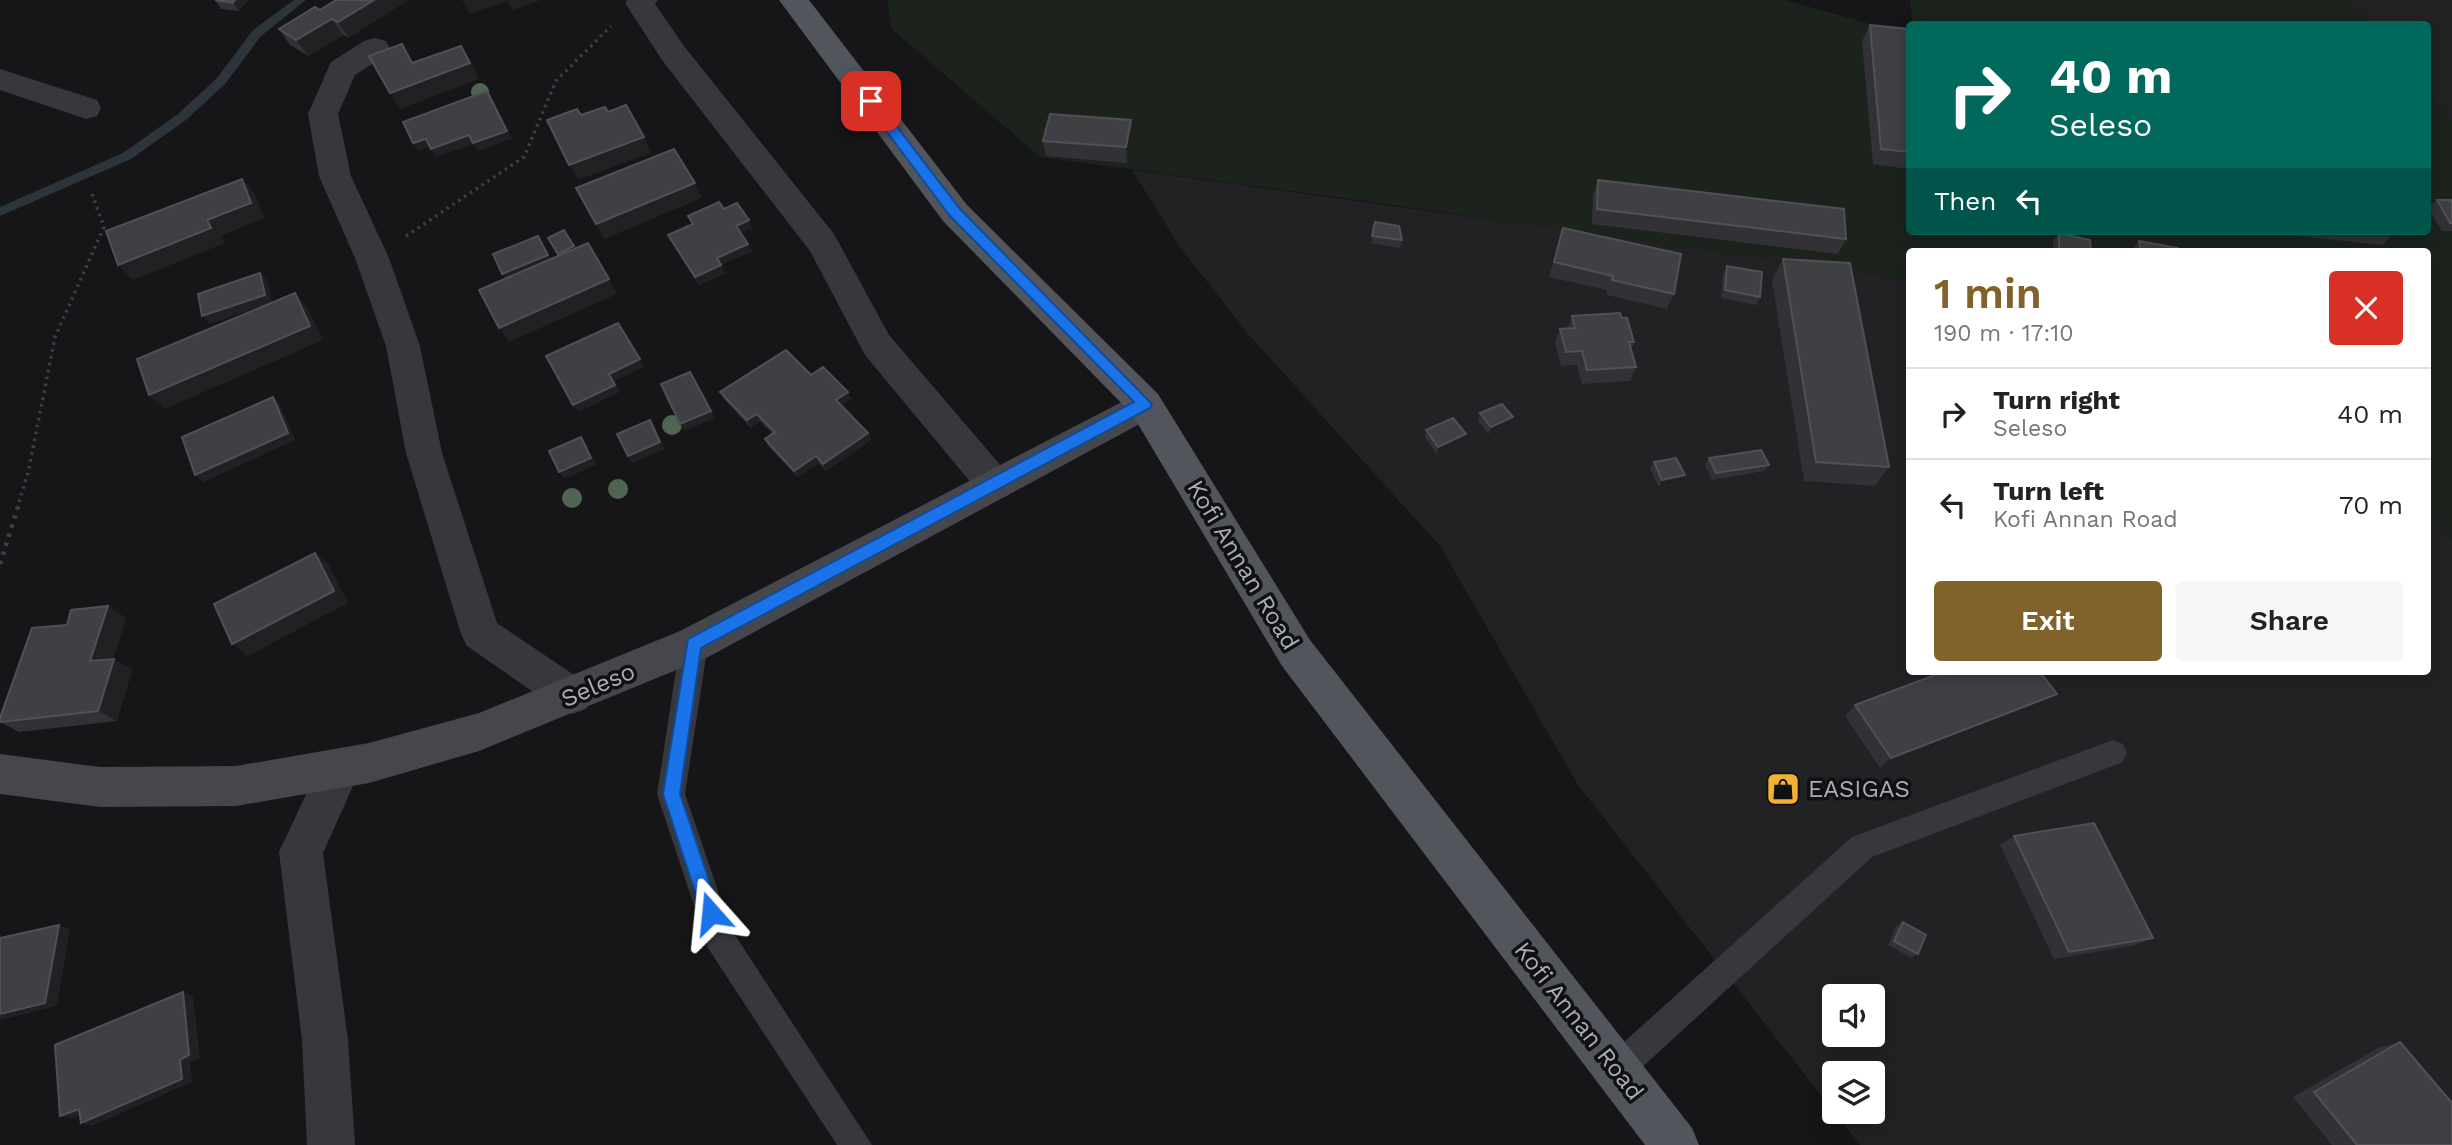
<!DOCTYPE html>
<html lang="en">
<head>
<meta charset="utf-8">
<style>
	:root { --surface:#fff; --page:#f6f6f6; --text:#222; --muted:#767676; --line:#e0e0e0; --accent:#80622a }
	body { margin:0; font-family:"Work Sans",sans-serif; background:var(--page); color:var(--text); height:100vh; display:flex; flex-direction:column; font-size:26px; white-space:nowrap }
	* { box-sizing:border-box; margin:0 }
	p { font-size:23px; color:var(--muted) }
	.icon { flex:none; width:38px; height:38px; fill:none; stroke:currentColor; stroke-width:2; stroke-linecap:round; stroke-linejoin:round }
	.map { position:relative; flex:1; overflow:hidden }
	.panel { position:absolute; left:1906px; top:248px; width:525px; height:427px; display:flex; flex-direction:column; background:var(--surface); border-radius:7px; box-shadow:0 4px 18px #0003 }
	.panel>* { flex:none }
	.hud { position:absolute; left:1906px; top:21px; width:525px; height:214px; border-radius:7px; box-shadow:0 4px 18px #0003; background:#00695c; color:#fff; overflow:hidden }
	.tools { position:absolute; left:1822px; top:984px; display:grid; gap:14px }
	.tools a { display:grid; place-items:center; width:63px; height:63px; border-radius:7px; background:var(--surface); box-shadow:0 4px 18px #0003; font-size:35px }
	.pin { position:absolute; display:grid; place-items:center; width:60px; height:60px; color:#fff; margin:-30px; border-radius:14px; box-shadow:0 4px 10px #0006 }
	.me { position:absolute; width:77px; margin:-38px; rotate:342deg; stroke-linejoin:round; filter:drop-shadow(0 0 5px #0008) }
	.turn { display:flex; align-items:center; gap:24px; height:147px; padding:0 28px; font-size:32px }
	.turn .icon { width:91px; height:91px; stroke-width:2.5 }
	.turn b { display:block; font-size:49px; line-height:60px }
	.then { display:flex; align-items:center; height:66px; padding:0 28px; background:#0003; gap:14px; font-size:26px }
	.round { display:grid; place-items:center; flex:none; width:74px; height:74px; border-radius:7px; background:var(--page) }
	.overview { display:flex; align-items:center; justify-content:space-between; height:119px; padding:0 28px }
	h1 { font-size:42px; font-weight:600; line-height:52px; color:var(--accent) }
	.cta { display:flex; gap:14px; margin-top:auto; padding:14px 28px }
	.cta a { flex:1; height:80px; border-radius:7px; background:var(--accent); color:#fff; font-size:28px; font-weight:600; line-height:80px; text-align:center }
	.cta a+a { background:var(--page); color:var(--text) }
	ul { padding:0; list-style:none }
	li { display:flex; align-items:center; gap:21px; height:91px; padding:0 28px; border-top:2px solid var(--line) }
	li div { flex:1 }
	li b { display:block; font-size:26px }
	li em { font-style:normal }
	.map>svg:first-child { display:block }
</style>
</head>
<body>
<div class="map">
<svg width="2452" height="1145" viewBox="0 0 2452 1145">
	<rect width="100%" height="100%" fill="#161618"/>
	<g fill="#222225" fill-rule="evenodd">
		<polygon points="2351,0 2452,0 2452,122 2427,92 2427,24 2371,24"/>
		<path d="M 1132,170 L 1639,240 L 1909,281 L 1909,672 L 2427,672 L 2427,504 L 2452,539 L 2452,1145 L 1860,1145 L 1578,785 L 1440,546 L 1248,334 L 1180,247 ZM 1834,996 L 1872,996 L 1872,1034 L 1834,1034 ZM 1834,1073 L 1872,1073 L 1872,1111 L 1834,1111 Z"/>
	</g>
	<g fill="#1c231d">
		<polygon points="887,0 1785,0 1909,35 1909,231 2427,231 2427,92 2452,122 2452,539 2427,504 2427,252 1909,252 1909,281 1387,204 1040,157 892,29"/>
		<polygon points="1910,0 2351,0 2371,24 1913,24"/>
	</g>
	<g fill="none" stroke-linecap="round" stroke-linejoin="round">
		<polygon fill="#2c353c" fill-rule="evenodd" points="294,0 306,0 261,36 225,84 186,120 131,159 0,216 0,207 123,153 178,114 217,78 253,30"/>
		<g stroke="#3d3f44" stroke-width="3.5" stroke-dasharray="2.5 4.5" stroke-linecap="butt">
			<polyline points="406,236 524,157 556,81 611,26"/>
			<polyline points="19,502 28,473 55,337 104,227 92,194"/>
		</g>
		<polyline stroke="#3d3f44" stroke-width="4.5" stroke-dasharray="3.5 6" stroke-linecap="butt" points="0,564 20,500"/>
		<g fill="#37383d" fill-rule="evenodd">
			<polygon points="694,632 704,635 708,644 685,794 731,929 872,1145 837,1145 708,948 657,794 680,644 684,635"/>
			<polygon points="2113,740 2123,744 2127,753 2123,762 1872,857 1627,1081 1616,1086 1605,1081 1600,1070 1605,1059 1852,837"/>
		</g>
		<g fill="#37383d" fill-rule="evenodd">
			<polygon points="627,0 658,0 655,4 684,46 834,234 889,335 1008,474 1014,485 1008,496 995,500 982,496 865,355 810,251 662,60 625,3"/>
			<polygon points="375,38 386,41 390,48 386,55 355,75 338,114 351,176 389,258 420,346 442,453 497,623 586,683 592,696 586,709 572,714 558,709 467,646 461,634 406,453 386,346 355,258 319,176 308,114 331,62 364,41"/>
			<polygon points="0,69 97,100 101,108 97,116 86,119 0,90"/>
			<polygon points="340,748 355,754 361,768 323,853 348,1040 355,1145 307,1145 302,1040 279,852 325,754"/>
		</g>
		<polygon fill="#45474d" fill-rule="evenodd" points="1145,390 1158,394 1163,404 1158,414 708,657 479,751 369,783 236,806 100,807 0,794 0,754 100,767 236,766 369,743 479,713 680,631"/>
		<polygon fill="#53555c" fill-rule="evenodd" points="779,0 809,0 967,205 1158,394 1310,640 1692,1128 1699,1145 1645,1145 1282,666 1132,414 943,221"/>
	</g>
	<g fill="#506452">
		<circle cx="480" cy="92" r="9"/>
		<circle cx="672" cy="425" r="10"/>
		<circle cx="618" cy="489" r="10"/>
		<circle cx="572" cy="498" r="10"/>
	</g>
	<g fill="#323236">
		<polygon points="215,0 248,0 239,11 221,9"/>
		<polygon points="336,0 349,38 343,35 308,56 290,45 279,29 320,10"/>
		<polygon points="1870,25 1909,29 1909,169 1873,164 1862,41"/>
		<polygon points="1131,120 1132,136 1127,163 1046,156 1043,141"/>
		<polygon points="1598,180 1846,239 1838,254 1592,224 1593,195"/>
		<polygon points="2437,200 2452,200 2452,231 2442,231 2428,208"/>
		<polygon points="724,209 752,228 741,233 752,251 721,265 725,273 699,285 668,235 692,224 688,216"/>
		<polygon points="1375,222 1402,240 1400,248 1371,243"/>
		<polygon points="1563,228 1674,294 1667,309 1607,295 1607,290 1549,277"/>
		<polygon points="2201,231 2241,231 2237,235"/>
		<polygon points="2287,231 2396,231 2382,245 2289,235"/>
		<polygon points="2059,233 2091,252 2053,252 2053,241"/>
		<polygon points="2139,241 2178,252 2133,252 2133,249"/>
		<polygon points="1783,259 1889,467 1875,486 1804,481 1772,280"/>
		<polygon points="1727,266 1760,297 1756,305 1721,298 1723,273"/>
		<polygon points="1572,316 1622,318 1634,342 1631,350 1636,367 1630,381 1582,384 1577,365 1561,366 1555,343 1560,329 1568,328"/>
		<polygon points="811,375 851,399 841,405 868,433 871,440 826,471 819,463 798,477 768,446 765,439 773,434 760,421 751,428 724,399 720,392"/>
		<polygon points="1480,413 1513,417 1511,424 1489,434 1478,421"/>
		<polygon points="1426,430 1466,434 1464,441 1437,454 1425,438"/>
		<polygon points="1709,458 1769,465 1764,471 1712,480 1705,465"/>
		<polygon points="1654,462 1681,482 1659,487 1650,469"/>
		<polygon points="126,618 113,659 132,670 117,721 19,732 0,722 67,625"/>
		<polygon points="2057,694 2043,705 1880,768 1845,716 1855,705"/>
		<polygon points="2014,836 2153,938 2136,945 2054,959 2000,845"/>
		<polygon points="1903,922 1918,954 1911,958 1888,945 1896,926"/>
		<polygon points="2400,1042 2452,1145 2332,1145 2293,1097 2378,1048"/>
	</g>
	<g fill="#212124">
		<polygon points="235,0 248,0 239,11 233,3"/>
		<polygon points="374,0 409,0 349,38 338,22"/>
		<polygon points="462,0 507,0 508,1 470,14"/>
		<polygon points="507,0 541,0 513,10"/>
		<polygon points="332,19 343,35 308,56 296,40"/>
		<polygon points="461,46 471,62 479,79 400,109 390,93"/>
		<polygon points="487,91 512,139 478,151 474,144 436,157 431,149"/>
		<polygon points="1131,120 1132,136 1127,163 1126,147"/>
		<polygon points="644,137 651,153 578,180 569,165"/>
		<polygon points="426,139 431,147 418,151 413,143"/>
		<polygon points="242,179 255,194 264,218 221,236 225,243 133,280 118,265 207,220"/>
		<polygon points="695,183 702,198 604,239 596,224"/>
		<polygon points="749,220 752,228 739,234 736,226"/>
		<polygon points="538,236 552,263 507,281 502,274"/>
		<polygon points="588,243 617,294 509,342 499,328"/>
		<polygon points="748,244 752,251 721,265 725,273 699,285 695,277 717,258"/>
		<polygon points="574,246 579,254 562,261 558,254"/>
		<polygon points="260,273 267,280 272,302 210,324 202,316"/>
		<polygon points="295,293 308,308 323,340 165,409 149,395"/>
		<polygon points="640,359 644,367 613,382 620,392 578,412 573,405 609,374"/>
		<polygon points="690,372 715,418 684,431 680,424"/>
		<polygon points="848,392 851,399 839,407 836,400"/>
		<polygon points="273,397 280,404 295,440 204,482 195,475"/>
		<polygon points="757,414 760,421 751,428 747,420"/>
		<polygon points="1513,417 1511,424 1489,434 1491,427"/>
		<polygon points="650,420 665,449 632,463 628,456"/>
		<polygon points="868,433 871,440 826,471 823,464"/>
		<polygon points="1466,434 1464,441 1437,454 1438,447"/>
		<polygon points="581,437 586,444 596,465 564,479 559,472"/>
		<polygon points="816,456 819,463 798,477 794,471"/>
		<polygon points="1685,475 1681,482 1659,487 1662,480"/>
		<polygon points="315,553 329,565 348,603 248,656 232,644"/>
		<polygon points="108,606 126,618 109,673 90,661"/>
		<polygon points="114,659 132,670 117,721 98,711"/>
		<polygon points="2057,694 2043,705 1880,768 1891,758"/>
		<polygon points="59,925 70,929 57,1006 0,1020 0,1014"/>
		<polygon points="183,992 193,996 200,1058 190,1062 192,1082 92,1126 81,1123 180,1060"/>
		<polygon points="79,1109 91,1111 72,1119 60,1116"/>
	</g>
	<g fill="#3f3f44" stroke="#4f5156" stroke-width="2">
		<polygon points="215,0 235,0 233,3"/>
		<polygon points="336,0 374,0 338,22 332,19 296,40 279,29 315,7 320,10"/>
		<polygon points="1870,25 1909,29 1909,152 1881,149"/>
		<polygon points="402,44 412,63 461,46 470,63 390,93 369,56"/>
		<polygon points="487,91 507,131 473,143 469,135 431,149 426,139 413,143 403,122"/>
		<polygon points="626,105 644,137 569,165 547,120 577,109 581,115 605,107 608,112"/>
		<polygon points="1050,114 1131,120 1126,147 1043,141"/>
		<polygon points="674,149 695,183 596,224 576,188"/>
		<polygon points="242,179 251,203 207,220 211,228 118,265 106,231"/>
		<polygon points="1598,180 1844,209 1846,239 1597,209"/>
		<polygon points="2437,200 2452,200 2452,223 2450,223"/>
		<polygon points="719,202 724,209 737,203 749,220 736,226 748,244 717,258 721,265 695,277 668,235 693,224 688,216"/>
		<polygon points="1375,222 1399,226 1402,240 1372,236"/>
		<polygon points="1563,228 1681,254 1674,294 1612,280 1613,276 1554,262"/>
		<polygon points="564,230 574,246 558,254 548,238"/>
		<polygon points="2059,233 2090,240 2091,252 2059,252"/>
		<polygon points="538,236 548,255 502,274 493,254"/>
		<polygon points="2139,241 2178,248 2178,252 2141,252"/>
		<polygon points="588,243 609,279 499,328 479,290"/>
		<polygon points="1783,259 1850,263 1889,467 1816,462"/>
		<polygon points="1727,266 1762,272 1760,297 1725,290"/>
		<polygon points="260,273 265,295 202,316 198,294"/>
		<polygon points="295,293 310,326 149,395 137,359"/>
		<polygon points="1620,313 1622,318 1627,318 1634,342 1629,342 1636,367 1587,370 1582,351 1566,352 1560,329 1575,328 1572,316"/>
		<polygon points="618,323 640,359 609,374 615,385 573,405 546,356"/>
		<polygon points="786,350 811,375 823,367 848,392 836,400 868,433 823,464 816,456 794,471 765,439 775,432 757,414 747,420 720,392"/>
		<polygon points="690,372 711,411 680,424 661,384"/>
		<polygon points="273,397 288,433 195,475 182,437"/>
		<polygon points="1502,404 1513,417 1491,427 1480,413"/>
		<polygon points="1453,418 1466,434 1438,447 1426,430"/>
		<polygon points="650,420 660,442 628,456 617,434"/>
		<polygon points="581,437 591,458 559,472 549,451"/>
		<polygon points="1761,450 1769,465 1716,473 1709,458"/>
		<polygon points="1676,458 1685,475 1662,480 1654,462"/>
		<polygon points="315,553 334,591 232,644 214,604"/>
		<polygon points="108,606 90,661 114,659 98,711 0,722 0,718 32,628 67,625 71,610"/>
		<polygon points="1943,672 2040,672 2057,694 1891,758 1855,705"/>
		<polygon points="2094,823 2153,938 2069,952 2014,836"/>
		<polygon points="1903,922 1926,935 1918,954 1894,941"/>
		<polygon points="59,925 45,1003 0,1014 0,938"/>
		<polygon points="183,992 189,1055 180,1060 182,1079 81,1123 79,1109 60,1116 55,1045"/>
		<polygon points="2400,1042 2452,1103 2452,1145 2357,1145 2314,1092"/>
	</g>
	<polygon fill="#1a73e8" stroke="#114b97" stroke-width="2" points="871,97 875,98 960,209 1152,404 1150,408 701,648 680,794 720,913 717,920 711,922 705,920 702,913 663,794 688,639 1134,402 950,216 866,104 864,101"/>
	<defs>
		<symbol id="shop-square" viewBox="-11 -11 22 22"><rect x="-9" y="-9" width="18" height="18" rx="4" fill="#f2b134" stroke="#111113"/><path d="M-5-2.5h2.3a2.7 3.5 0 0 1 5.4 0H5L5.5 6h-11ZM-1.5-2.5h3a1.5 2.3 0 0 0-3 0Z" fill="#111"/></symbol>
	</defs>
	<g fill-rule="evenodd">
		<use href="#shop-square" x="1764" y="770" width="38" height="38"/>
	</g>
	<g text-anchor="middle" stroke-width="7" stroke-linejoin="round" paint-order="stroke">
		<g font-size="24" fill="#a8adb8" stroke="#111113">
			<text transform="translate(1243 565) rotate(59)" y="8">Kofi Annan Road</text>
			<text transform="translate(598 685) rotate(-23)" y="8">Seleso</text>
			<text transform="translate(1579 1021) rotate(52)" y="8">Kofi Annan Road</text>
		</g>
		<g font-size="24" fill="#a8adb8" stroke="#111113" text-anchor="start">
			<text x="1808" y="797">EASIGAS</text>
		</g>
	</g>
</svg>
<div class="tools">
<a><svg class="icon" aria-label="sound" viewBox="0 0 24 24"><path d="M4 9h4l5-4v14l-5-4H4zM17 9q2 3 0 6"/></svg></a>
<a><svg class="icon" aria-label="layers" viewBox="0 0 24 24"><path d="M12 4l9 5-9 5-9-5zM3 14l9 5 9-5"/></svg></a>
</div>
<div class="pin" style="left:871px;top:101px;background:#d93025"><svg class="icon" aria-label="arrive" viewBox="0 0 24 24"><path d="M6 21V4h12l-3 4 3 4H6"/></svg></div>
<svg class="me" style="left:711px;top:913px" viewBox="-20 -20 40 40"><path d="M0-17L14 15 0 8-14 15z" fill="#1a73e8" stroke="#fff" stroke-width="4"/></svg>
<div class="hud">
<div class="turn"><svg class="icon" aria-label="right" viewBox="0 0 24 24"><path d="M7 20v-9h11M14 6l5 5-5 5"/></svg><div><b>40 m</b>Seleso</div></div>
<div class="then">Then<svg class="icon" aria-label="left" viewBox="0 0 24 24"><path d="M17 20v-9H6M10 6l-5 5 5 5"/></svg></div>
</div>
<section class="panel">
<div class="overview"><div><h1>1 min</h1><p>190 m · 17:10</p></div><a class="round" style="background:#d93025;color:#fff"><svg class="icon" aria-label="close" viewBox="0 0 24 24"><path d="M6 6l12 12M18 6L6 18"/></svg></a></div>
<ul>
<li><svg class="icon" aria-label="right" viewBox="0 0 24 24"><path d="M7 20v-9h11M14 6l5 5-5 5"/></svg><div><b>Turn right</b><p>Seleso</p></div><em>40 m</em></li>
<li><svg class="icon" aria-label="left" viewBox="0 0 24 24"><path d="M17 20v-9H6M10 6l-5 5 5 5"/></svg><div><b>Turn left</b><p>Kofi Annan Road</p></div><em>70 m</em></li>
</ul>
<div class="cta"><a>Exit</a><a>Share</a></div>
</section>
</div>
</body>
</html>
